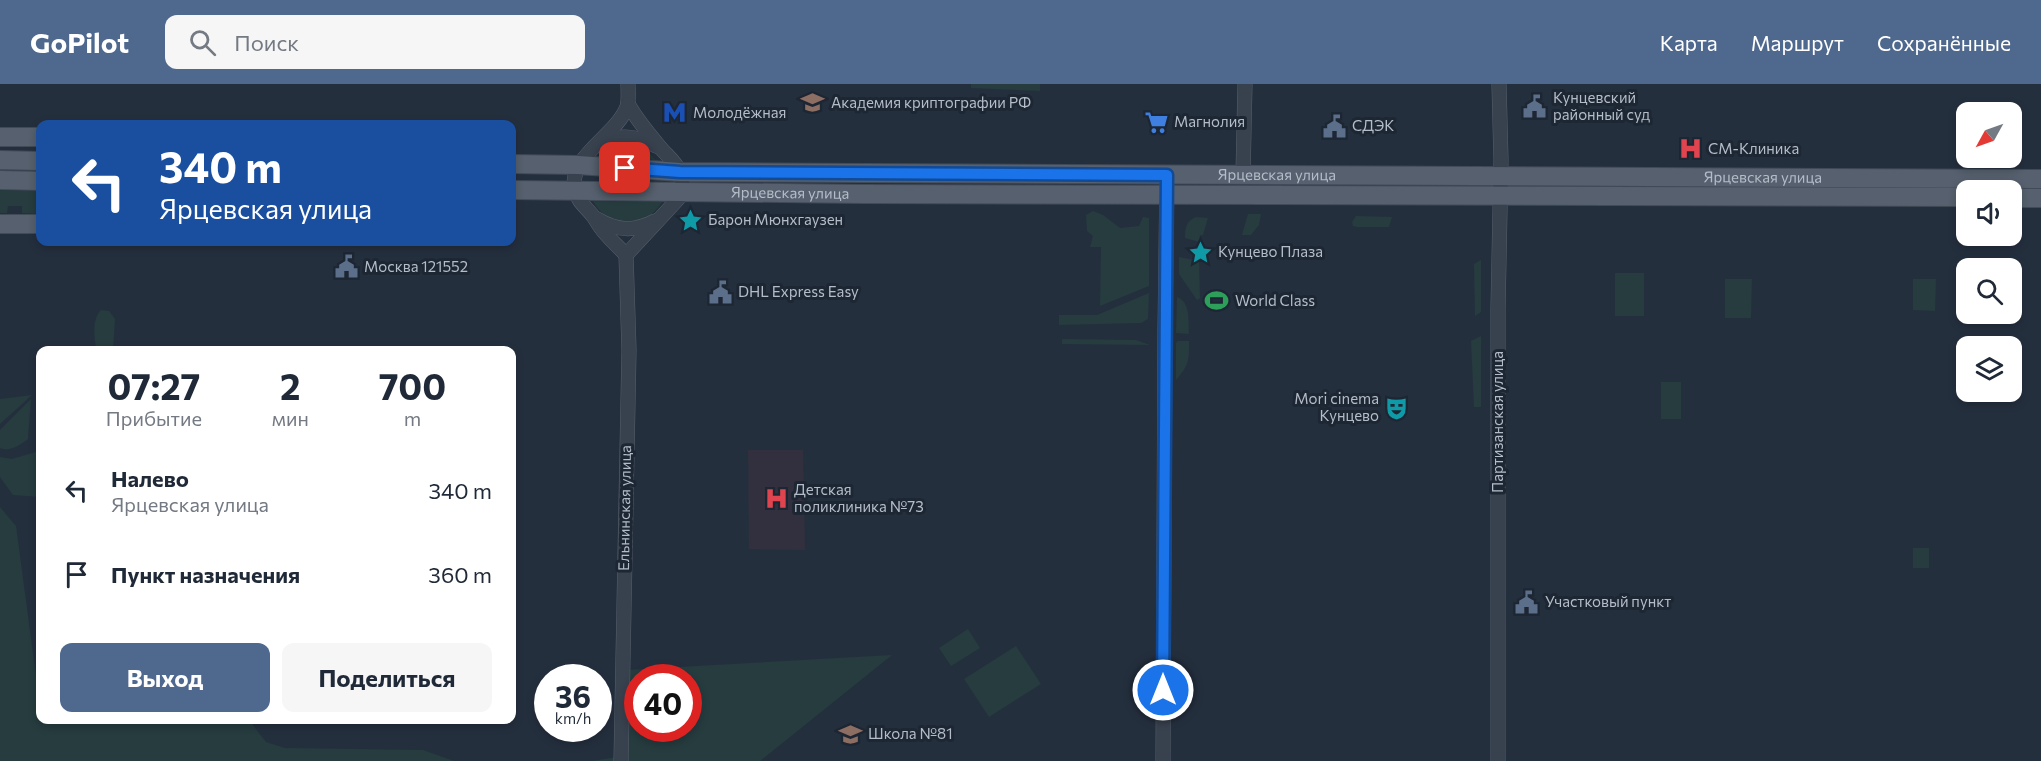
<!DOCTYPE html>
<html lang="ru">
<head>
<meta charset="utf-8">
<style>
	:root { --surface:#fff; --page:#f6f6f7; --text:#1f2937; --muted:#747a83; --accent:#4f688e }
	body { margin:0; font-family:Commissioner,sans-serif; background:var(--page); color:var(--text); height:100vh; display:flex; flex-direction:column; font-size:22px; white-space:nowrap }
	* { box-sizing:border-box; margin:0 }
	p { font-size:20px; color:var(--muted) }
	.icon { flex:none; width:33px; height:33px; fill:none; stroke:currentColor; stroke-width:2; stroke-linecap:round; stroke-linejoin:round }
	.map { position:relative; flex:1; overflow:hidden }
	.details { position:absolute; left:36px; top:262px; width:480px; height:378px; display:flex; flex-direction:column; background:var(--surface); border-radius:12px; box-shadow:0 3px 9px #0003 }
	.details>* { flex:none }
	.hud { position:absolute; left:36px; top:36px; width:480px; height:126px; border-radius:12px; box-shadow:0 3px 9px #0003; background:#1a4fa0; color:#fff; overflow:hidden }
	.needle { width:39px; rotate:230deg }
	.tools { position:absolute; left:1956px; top:18px; display:grid; gap:12px }
	.tools a { display:grid; place-items:center; width:66px; height:66px; border-radius:12px; background:var(--surface); box-shadow:0 3px 9px #0003; font-size:30px }
	.speed { position:absolute; left:534px; top:580px; display:flex; gap:12px; font-size:30px; font-weight:700; text-align:center }
	.speed>* { display:grid; place-content:center; width:78px; height:78px; border-radius:50%; background:var(--surface); box-shadow:0 3px 9px #0003; line-height:1 }
	.speed small { font-size:15px; font-weight:400 }
	.speed .limit { border:9px solid #d22; background:#fff; color:#111 }
	.pin { position:absolute; display:grid; place-items:center; width:51px; height:51px; color:#fff; margin:-26px; border-radius:12px; box-shadow:0 3px 9px #0006 }
	.me { position:absolute; width:66px; margin:-33px; rotate:0deg; stroke-linejoin:round; filter:drop-shadow(0 0 4px #0008) }
	.turn { display:flex; align-items:center; gap:21px; height:126px; padding:0 24px; font-size:27px }
	.turn .icon { width:78px; height:78px; stroke-width:2.5 }
	.turn b { display:block; font-size:42px; line-height:51px }
	.eta { display:flex; justify-content:space-evenly; align-items:center; height:102px; text-align:center }
	.eta b { font-size:36px; font-weight:700; line-height:42px }
	.primary-button { display:flex; gap:12px; margin-top:auto; padding:12px 24px }
	.primary-button a { flex:1; height:69px; border-radius:12px; background:var(--accent); color:#fff; font-size:24px; font-weight:700; line-height:69px; text-align:center }
	.primary-button a+a { background:var(--page); color:var(--text) }
	ul { padding:0; list-style:none }
	li { display:flex; align-items:center; gap:18px; height:84px; padding:0 24px }
	li div { flex:1 }
	li b { display:block; font-size:22px }
	li em { font-style:normal }
	header { display:flex; align-items:center; gap:36px; box-sizing:border-box; height:84px; padding:0 30px; background:var(--accent); color:#fff }
	header strong { font-size:28px }
	nav { display:flex; gap:33px; margin-inline-start:auto; font-size:21px }
	.search { width:420px; height:54px; background:var(--page); display:flex; align-items:center; gap:15px; box-sizing:border-box; padding:0 21px; border-radius:12px; color:var(--muted); font-size:22px }
	.map>svg:first-child { display:block }
</style>
</head>
<body>
<header>
<strong>GoPilot</strong>
<div class="search"><svg class="icon" aria-label="search" viewBox="0 0 24 24"><circle cx="10" cy="10" r="6"/><path d="M15 15l6 6"/></svg>Поиск</div>
<nav><a>Карта</a><a>Маршрут</a><a>Сохранённые</a></nav>
</header>
<div class="map">
<svg width="2041" height="677" viewBox="0 0 2041 677">
	<rect width="100%" height="100%" fill="#242f3e"/>
	<polygon fill="#32303f" points="748,366 803,366 805,466 749,465"/>
	<g fill="#263c3f" fill-rule="evenodd">
		<polygon points="971,0 1040,0 1040,7 971,4"/>
		<polygon points="629,57 646,64 655,76 602,73 611,62"/>
		<polygon points="0,106 40,107 40,130 22,129 22,122 8,122 7,129 0,129"/>
		<path d="M 593,117 L 662,118 C 644,147 609,146 593,117 Z"/>
		<polygon points="1093,127 1103,131 1120,144 1139,142 1143,133 1149,134 1149,202 1100,222 1101,163 1090,163 1093,152 1087,147 1086,131"/>
		<polygon points="1248,130 1261,130 1259,141 1251,151 1242,151"/>
		<polygon points="1356,132 1358,132 1392,133 1389,143 1357,143 1353,142 1352,138"/>
		<path d="M 1196,133 L 1208,134 L 1203,151 L 1200,151 L 1199,158 L 1185,154 C 1185,144 1186,137 1196,133 Z"/>
		<polygon points="1179,173 1199,177 1200,214 1197,216 1179,190"/>
		<polygon points="1481,176 1481,228 1475,232 1474,180"/>
		<rect x="1615" y="189" width="29" height="43"/>
		<polygon points="1725,195 1752,195 1751,234 1725,234"/>
		<polygon points="1913,195 1936,195 1935,227 1913,226"/>
		<polygon points="1149,209 1148,235 1141,239 1059,241 1059,231 1097,231"/>
		<path d="M 1177,213 C 1191,218 1188,237 1189,250 L 1176,249 Z"/>
		<path d="M 101,226 L 109,227 L 115,235 L 113,267 L 97,267 L 96,264 C 94,252 92,235 101,226 Z"/>
		<polygon points="1481,252 1481,323 1474,323 1471,257"/>
		<polygon points="1062,255 1136,256 1150,261 1062,260"/>
		<path d="M 1178,257 L 1189,257 C 1189,277 1189,281 1176,296 L 1176,259 Z"/>
		<rect x="1661" y="298" width="20" height="37"/>
		<polygon points="32,311 0,340 0,315"/>
		<path d="M 31,315 L 28,355 C 20,361 10,368 0,364 L 0,346 Z"/>
		<polygon points="39,367 40,413 13,411 0,393 0,373 12,375"/>
		<polygon points="0,423 16,442 37,599 40,601 40,636 249,636 266,658 285,664 423,666 454,677 0,677"/>
		<rect x="1913" y="464" width="16" height="20"/>
		<polygon points="968,545 980,564 951,582 939,564"/>
		<polygon points="1016,562 1041,600 989,633 964,595"/>
		<path d="M 892,571 L 760,677 L 592,677 L 624,672 L 626,586 ZM 638,594 L 688,594 L 688,645 L 638,645 Z"/>
	</g>
	<g fill="none" stroke-linecap="round" stroke-linejoin="round">
		<defs>
			<g id="minor">
				<path d="M 601,59 C 620,49 638,52 656,62"/>
				<polyline points="1243,91 1245,0"/>
				<path d="M 597,135 C 617,147 634,148 655,137"/>
				<path d="M 626,171 C 618,162 608,154 601,144 C 598,140 596,136 593,132 C 587,124 577,117 575,106 C 567,73 616,52 627,23 C 629,16 628,7 628,0"/>
				<path d="M 626,171 L 678,115 C 682,107 684,97 680,88 C 676,78 666,71 659,62 C 648,49 637,36 628,20"/>
				<polyline points="621,677 629,266 626,171"/>
				<polyline points="1163,677 1165,247 1167,91"/>
				<polyline points="1498,677 1498,225 1501,76 1499,0"/>
			</g>
			<g id="major">
				<polyline points="0,53 40,53"/>
				<polyline points="0,76 40,77"/>
				<path id="s1" d="M 512,80 L 578,81 L 680,88 L 2041,95"/>
				<polyline points="0,96 40,97"/>
				<path id="s2" d="M 512,106 L 862,110 L 1966,113"/>
				<polyline points="2012,114 2041,114"/>
				<polyline points="0,140 40,140"/>
			</g>
		</defs>
		<use href="#minor" stroke="#565f6c" stroke-width="15"/>
		<use href="#major" stroke="#414a57" stroke-width="20"/>
		<use href="#minor" stroke="#38414e" stroke-width="14"/>
		<use href="#major" stroke="#56606e" stroke-width="18"/>
	</g>
	<g fill="none" stroke-linecap="round" stroke-linejoin="round">
		<defs>
			<polyline id="route" points="625,84 680,88 1167,91 1163,606"/>
		</defs>
		<use href="#route" stroke="#114b97" stroke-width="15"/>
		<use href="#route" stroke="#1a73e8" stroke-width="10"/>
	</g>
	<defs>
		<symbol id="university-bare" viewBox="-9 -9 18 18"><path d="M0-5L7-2L0 1L-7-2ZM-4 1L0 2.5L4 1V4Q0 6-4 4Z" fill="#8d6e63" stroke="#1d2633" stroke-width="2.5" paint-order="stroke"/></symbol>
		<symbol id="civic-bare" viewBox="-9 -9 18 18"><path d="M-.6-6.5H3V-4.5H.6V-3L4-1V1h2V6H-6V1h2V-1L-.6-3ZM-1.2 2.5V6h2.4V2.5Z" fill="#5c6f8a" stroke="#1d2633" stroke-width="2.5" paint-order="stroke"/></symbol>
		<symbol id="metro-bare" viewBox="-9 -9 18 18"><path d="M-5.5 5V-5H-3L0 0L3-5H5.5V5H3V-.5L0 4L-3-.5V5Z" fill="#1a4fb4" stroke="#1d2633" stroke-width="2.5" paint-order="stroke"/></symbol>
		<symbol id="supermarket-bare" viewBox="-9 -9 18 18"><path d="M-6-5.5h2.5l.6 2H6L4.5 2H-2.5L-4.4-4H-6ZM-1.5 3.2a1.3 1.3 0 1 0 .1 0ZM3 3.2a1.3 1.3 0 1 0 .1 0Z" fill="#3f7fe0" stroke="#1d2633" stroke-width="2.5" paint-order="stroke"/></symbol>
		<symbol id="hospital-bare" viewBox="-9 -9 18 18"><path d="M-5-5h3v3.5h4V-5h3V5h-3V1.5h-4V5h-3Z" fill="#e0444e" stroke="#1d2633" stroke-width="2.5" paint-order="stroke"/></symbol>
		<symbol id="sight-bare" viewBox="-9 -9 18 18"><path d="M0-6L1.8-2.2L6-1.7L2.9 1.2L3.7 5.4L0 3.3L-3.7 5.4L-2.9 1.2L-6-1.7L-1.8-2.2Z" fill="#0f9aa8" stroke="#1d2633" stroke-width="2.5" paint-order="stroke"/></symbol>
		<symbol id="stadium-bare" viewBox="-9 -9 18 18"><path d="M0-5a6.5 5 0 1 0 0 10a6.5 5 0 1 0 0-10ZM-3.5-1.8h7v3.6h-7Z" fill="#2e9e5b" stroke="#1d2633" stroke-width="2.5" paint-order="stroke"/></symbol>
		<symbol id="theatre-bare" viewBox="-9 -9 18 18"><path d="M-5-5.5Q0-4 5-5.5V0Q5 5 0 6Q-5 5-5 0ZM-3.3-2.5H-1v1.5H-3.3ZM1-2.5H3.3v1.5H1ZM-2.8 1Q0 5.5 2.8 1Z" fill="#0f9aa8" stroke="#1d2633" stroke-width="2.5" paint-order="stroke"/></symbol>
		<symbol id="school-bare" viewBox="-9 -9 18 18"><path d="M0-5L7-2L0 1L-7-2ZM-4 1L0 2.5L4 1V4Q0 6-4 4Z" fill="#8d6e63" stroke="#1d2633" stroke-width="2.5" paint-order="stroke"/></symbol>
	</defs>
	<g fill-rule="evenodd">
		<use href="#university-bare" x="796" y="2" width="33" height="33"/>
		<use href="#civic-bare" x="1518" y="6" width="33" height="33"/>
		<use href="#metro-bare" x="658" y="12" width="33" height="33"/>
		<use href="#supermarket-bare" x="1140" y="22" width="33" height="33"/>
		<use href="#civic-bare" x="1318" y="26" width="33" height="33"/>
		<use href="#hospital-bare" x="1674" y="48" width="33" height="33"/>
		<use href="#sight-bare" x="674" y="120" width="33" height="33"/>
		<use href="#sight-bare" x="1184" y="152" width="33" height="33"/>
		<use href="#civic-bare" x="330" y="166" width="33" height="33"/>
		<use href="#civic-bare" x="704" y="192" width="33" height="33"/>
		<use href="#stadium-bare" x="1200" y="200" width="33" height="33"/>
		<use href="#theatre-bare" x="1380" y="308" width="33" height="33"/>
		<use href="#hospital-bare" x="760" y="398" width="33" height="33"/>
		<use href="#civic-bare" x="1510" y="502" width="33" height="33"/>
		<use href="#school-bare" x="834" y="634" width="33" height="33"/>
	</g>
	<g text-anchor="middle" stroke-width="6" stroke-linejoin="round" paint-order="stroke">
		<g font-size="15" fill="#b4bcc9" stroke="#1d2633" text-anchor="start">
			<text x="1553" y="19">Кунцевский<tspan x="1553" dy="17">районный суд</tspan></text>
			<text x="831" y="24">Академия криптографии РФ</text>
			<text x="693" y="34">Молодёжная</text>
			<text x="1174" y="43">Магнолия</text>
			<text x="1352" y="47">СДЭК</text>
			<text x="1708" y="70">СМ-Клиника</text>
			<text x="708" y="141">Барон Мюнхгаузен</text>
			<text x="1218" y="173">Кунцево Плаза</text>
			<text x="364" y="188">Москва 121552</text>
			<text x="738" y="213">DHL Express Easy</text>
			<text x="1235" y="222">World Class</text>
			<text x="1379" y="320" text-anchor="end">Mori cinema<tspan x="1379" dy="17">Кунцево</tspan></text>
			<text x="794" y="411">Детская<tspan x="794" dy="17">поликлиника №73</tspan></text>
			<text x="1545" y="523">Участковый пункт</text>
			<text x="868" y="655">Школа №81</text>
		</g>
		<g font-size="15" fill="#b4bcc9" stroke="#1d2633">
			<text dy="5" stroke="none"><textPath href="#s1" startOffset="765">Ярцевская улица</textPath></text>
			<text dy="5" stroke="none"><textPath href="#s1" startOffset="1251">Ярцевская улица</textPath></text>
			<text dy="5" stroke="none"><textPath href="#s2" startOffset="278">Ярцевская улица</textPath></text>
			<text transform="translate(1498 338) rotate(-90)" y="5">Партизанская улица</text>
			<text transform="translate(625 424) rotate(-89)" y="5">Ельнинская улица</text>
		</g>
	</g>
</svg>
<div class="tools">
<a><svg class="needle" viewBox="-14 -14 28 28"><path d="M0-13l5 13h-10z" fill="#e53935"/><path d="M0 13l5-13h-10z" fill="#747a83"/></svg></a>
<a><svg class="icon" aria-label="sound" viewBox="0 0 24 24"><path d="M4 9h4l5-4v14l-5-4H4zM17 9q2 3 0 6"/></svg></a>
<a><svg class="icon" aria-label="search" viewBox="0 0 24 24"><circle cx="10" cy="10" r="6"/><path d="M15 15l6 6"/></svg></a>
<a><svg class="icon" aria-label="layers" viewBox="0 0 24 24"><path d="M12 4l9 5-9 5-9-5zM3 14l9 5 9-5"/></svg></a>
</div>
<div class="speed"><div>36<small>km/h</small></div><div class="limit">40</div></div>
<div class="pin" style="left:625px;top:84px;background:#d93025"><svg class="icon" aria-label="arrive" viewBox="0 0 24 24"><path d="M6 21V4h12l-3 4 3 4H6"/></svg></div>
<svg class="me" style="left:1163px;top:606px" viewBox="-20 -20 40 40"><circle r="17" fill="#1a73e8" stroke="#fff" stroke-width="3"/><path d="M0-11L8 9 0 5-8 9z" fill="#fff"/></svg>
<div class="hud">
<div class="turn"><svg class="icon" aria-label="left" viewBox="0 0 24 24"><path d="M17 20v-9H6M10 6l-5 5 5 5"/></svg><div><b>340 m</b>Ярцевская улица</div></div>
</div>
<section class="details">
<div class="eta">
<div><b>07:27</b><p>Прибытие</p></div>
<div><b>2</b><p>мин</p></div>
<div><b>700</b><p>m</p></div>
</div>
<ul>
<li><svg class="icon" aria-label="left" viewBox="0 0 24 24"><path d="M17 20v-9H6M10 6l-5 5 5 5"/></svg><div><b>Налево</b><p>Ярцевская улица</p></div><em>340 m</em></li>
<li><svg class="icon" aria-label="arrive" viewBox="0 0 24 24"><path d="M6 21V4h12l-3 4 3 4H6"/></svg><div><b>Пункт назначения</b></div><em>360 m</em></li>
</ul>
<div class="primary-button"><a>Выход</a><a>Поделиться</a></div>
</section>
</div>
</body>
</html>
